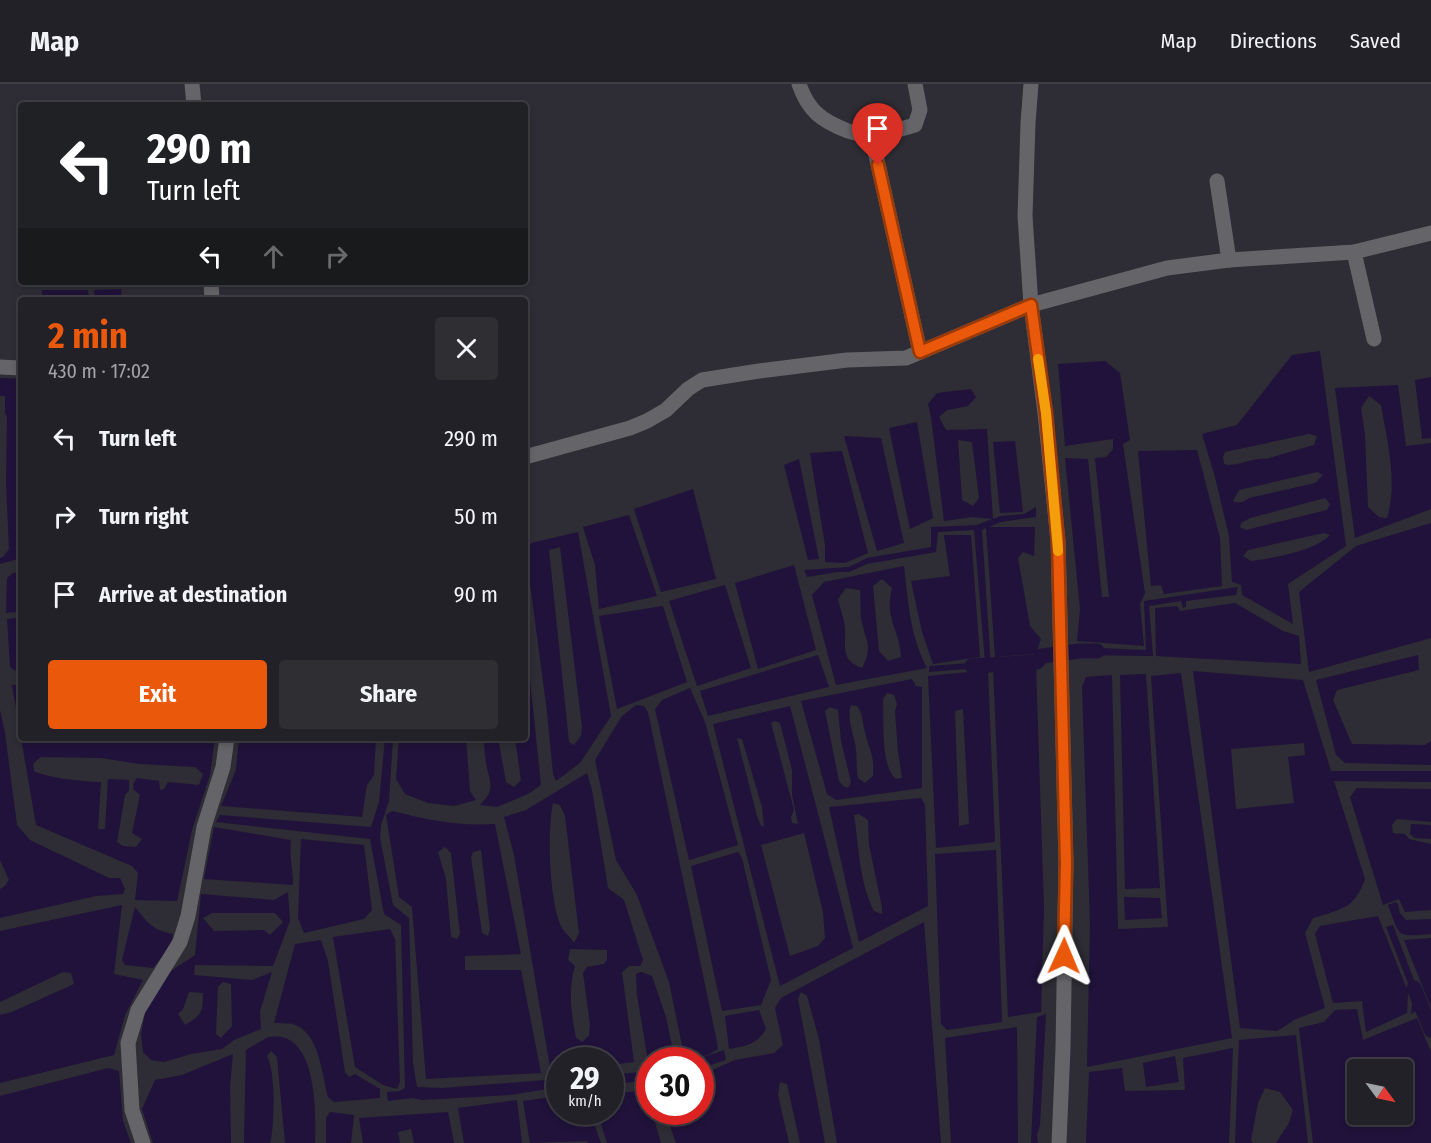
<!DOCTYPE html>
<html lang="en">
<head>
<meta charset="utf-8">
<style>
	:root { --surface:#222127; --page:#2e2e33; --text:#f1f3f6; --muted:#a2a3a7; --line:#3f3e44; --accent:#ea580c }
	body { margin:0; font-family:"Fira Sans Condensed",sans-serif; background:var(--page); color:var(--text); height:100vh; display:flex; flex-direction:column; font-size:22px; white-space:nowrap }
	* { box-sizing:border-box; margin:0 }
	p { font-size:20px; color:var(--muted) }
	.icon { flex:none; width:33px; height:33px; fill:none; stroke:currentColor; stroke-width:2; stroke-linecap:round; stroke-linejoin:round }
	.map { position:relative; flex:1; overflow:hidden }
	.panel { position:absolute; left:18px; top:213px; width:510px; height:444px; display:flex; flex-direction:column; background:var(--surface); border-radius:6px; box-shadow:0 3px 9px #0003,0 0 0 2px var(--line) }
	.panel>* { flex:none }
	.top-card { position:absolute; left:18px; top:18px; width:510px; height:183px; border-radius:6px; box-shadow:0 3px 9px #0003,0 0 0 2px var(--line); background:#202124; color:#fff; overflow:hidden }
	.needle { width:39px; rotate:123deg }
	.controls { position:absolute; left:1347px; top:975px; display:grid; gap:12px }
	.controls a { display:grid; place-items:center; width:66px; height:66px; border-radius:6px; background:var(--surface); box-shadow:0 3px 9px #0003,0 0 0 2px var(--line); font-size:30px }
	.speed { position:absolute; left:546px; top:963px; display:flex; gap:12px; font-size:30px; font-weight:700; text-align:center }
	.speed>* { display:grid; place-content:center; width:78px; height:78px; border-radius:50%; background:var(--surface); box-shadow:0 3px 9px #0003,0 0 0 2px var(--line); line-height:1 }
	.speed small { font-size:15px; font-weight:400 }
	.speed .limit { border:9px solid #d22; background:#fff; color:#111 }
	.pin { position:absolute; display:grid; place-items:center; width:51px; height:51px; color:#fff; margin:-62px -26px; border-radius:50% 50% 50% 0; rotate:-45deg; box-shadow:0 0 6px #0007 }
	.pin .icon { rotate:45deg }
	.me { position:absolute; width:66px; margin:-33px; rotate:1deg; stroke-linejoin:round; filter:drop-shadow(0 0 4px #0008) }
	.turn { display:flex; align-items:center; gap:21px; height:126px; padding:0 30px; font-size:27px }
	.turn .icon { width:78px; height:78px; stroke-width:2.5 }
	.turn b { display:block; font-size:42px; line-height:51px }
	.lanes { display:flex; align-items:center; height:57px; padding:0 30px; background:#0003; justify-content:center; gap:30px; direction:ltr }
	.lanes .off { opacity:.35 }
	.round { display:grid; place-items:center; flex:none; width:63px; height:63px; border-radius:6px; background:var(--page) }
	.summary { display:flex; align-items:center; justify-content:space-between; height:102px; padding:0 30px }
	h1 { font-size:36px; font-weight:700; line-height:45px; color:var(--accent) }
	.button { display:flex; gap:12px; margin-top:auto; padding:12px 30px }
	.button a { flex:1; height:69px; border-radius:6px; background:var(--accent); color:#fff; font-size:24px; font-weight:700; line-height:69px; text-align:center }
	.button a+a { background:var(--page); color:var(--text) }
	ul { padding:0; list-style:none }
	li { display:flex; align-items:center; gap:18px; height:78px; padding:0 30px }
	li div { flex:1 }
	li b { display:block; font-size:22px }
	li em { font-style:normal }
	header { display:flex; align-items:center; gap:36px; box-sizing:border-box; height:84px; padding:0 30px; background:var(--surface); border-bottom:2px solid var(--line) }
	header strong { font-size:28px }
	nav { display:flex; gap:33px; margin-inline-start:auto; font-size:21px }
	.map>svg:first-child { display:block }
</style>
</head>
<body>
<header>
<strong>Map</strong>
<nav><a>Map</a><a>Directions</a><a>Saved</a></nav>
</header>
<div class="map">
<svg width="1431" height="1059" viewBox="0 0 1431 1059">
	<rect width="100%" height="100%" fill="#2e2c34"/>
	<g fill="#20123a" fill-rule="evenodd">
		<polygon points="121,205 122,216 95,216 94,206"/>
		<polygon points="42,206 88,206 89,216 42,216"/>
		<path d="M 1320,267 L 1346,462 L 1288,500 L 1293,540 L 1242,511 L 1241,501 L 1232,498 L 1229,452 L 1215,393 L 1202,350 L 1237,341 L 1292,271 ZM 1309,350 L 1317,352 L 1314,361 L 1266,375 C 1251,373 1236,384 1224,380 L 1223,373 L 1225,368 ZM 1317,388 L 1323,391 L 1315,399 L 1249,414 C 1244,418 1239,420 1233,417 L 1239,406 ZM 1325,414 L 1330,420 L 1327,426 L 1246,446 L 1240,443 L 1241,439 L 1250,434 ZM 1324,449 L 1330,451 C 1315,467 1273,474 1251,477 L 1243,472 L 1248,466 Z"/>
		<polygon points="1105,277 1120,289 1130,356 1123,360 1145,509 1140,520 1144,562 1077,557 1080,525 1065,374 1088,375 1102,513 1109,513 1095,374 1106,373 1113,365 1113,355 1065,362 1058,280"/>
		<polygon points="1431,293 1431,354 1422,355 1415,296"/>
		<polygon points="0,294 21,295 21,474 0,480 0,474 3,473 9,465 6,399 7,333 5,329 5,312 0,312"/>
		<path d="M 1398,301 L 1406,362 L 1431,359 L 1431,425 L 1355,454 L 1335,304 ZM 1369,312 L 1381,321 C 1387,356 1398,399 1387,434 L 1379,433 L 1368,423 L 1365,351 L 1361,324 Z"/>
		<path d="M 971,305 L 976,313 L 968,322 L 947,326 L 939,333 L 946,346 L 987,345 L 993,435 L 1001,432 L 1024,430 L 1036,423 L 1036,433 L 1001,438 L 989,443 L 1035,443 L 1034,472 L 1023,468 L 1018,474 L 1030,542 L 1041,555 L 1036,570 L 995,573 L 986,444 L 982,446 L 991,583 L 929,588 L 929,582 L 985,578 L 974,446 L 938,448 L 936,468 L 867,480 L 849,488 L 837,488 L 807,493 L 804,486 L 849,483 L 867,474 L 931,463 L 931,443 L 977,441 L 992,435 L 972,433 L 944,437 L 931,333 L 928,320 L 937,309 ZM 958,356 L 972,358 L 979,414 L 973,422 L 962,416 Z"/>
		<polygon points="917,338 933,434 910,445 889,344"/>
		<polygon points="844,352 881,354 904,459 877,467"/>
		<polygon points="1015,357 1023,428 1000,429 993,358"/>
		<polygon points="1197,366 1220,454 1222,502 1164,510 1161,501 1151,502 1138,367"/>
		<polygon points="842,367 868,469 845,479 825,478 825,461 810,369"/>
		<polygon points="799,375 819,475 808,476 784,381"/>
		<polygon points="693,405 716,495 661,508 634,425"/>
		<polygon points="629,431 657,512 599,525 595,481 583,443"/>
		<polygon points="1431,439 1431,554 1309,588 1299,508 1356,462"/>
		<path d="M 578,448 L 611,632 L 580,679 L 556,697 L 553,690 L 547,628 L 526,469 L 531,459 ZM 560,463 L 582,643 L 581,652 L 574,661 L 569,658 L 549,466 Z"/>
		<polygon points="944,451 971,451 980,573 933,580 922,548 911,497 950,492"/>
		<polygon points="794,481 816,566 758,585 735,499"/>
		<path d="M 904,482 C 908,516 910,553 927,584 L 836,601 L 812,511 L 824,498 ZM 882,495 L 892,504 C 884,535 900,546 901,573 L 888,577 L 879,567 L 873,502 ZM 846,504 L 860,506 C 861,515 860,525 861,534 C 865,557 874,561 862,584 C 840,576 846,563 845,544 C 844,534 840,524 838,515 Z"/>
		<polygon points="21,488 21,509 16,528 6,529 7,494 13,489"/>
		<polygon points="725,501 751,584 697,602 669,517"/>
		<polygon points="1238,503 1236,511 1186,517 1186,523 1183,524 1181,517 1149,522 1153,572 1077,571 1077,563 1146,566 1144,517"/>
		<polygon points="1235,519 1283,547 1299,552 1301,580 1156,572 1155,524 1177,522 1180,527"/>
		<polygon points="663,522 687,598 617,625 599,532"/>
		<polygon points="16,534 21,550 21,587 16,587 10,583 7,535"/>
		<path d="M 525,548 L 541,701 L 528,710 L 497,723 L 480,721 C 496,705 490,699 486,679 C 485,671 484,662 484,654 L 498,654 L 506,698 L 514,703 L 521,696 L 515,654 L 525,654 Z"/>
		<polygon points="818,571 829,603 708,632 700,607"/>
		<polygon points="1418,571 1419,586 1337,606 1333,616 1352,660 1425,661 1431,657 1431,681 1345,679 1336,671 1316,596"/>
		<polygon points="1036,582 1044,824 1041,928 1008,933 993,583"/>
		<path d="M 988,586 L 995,758 L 936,764 L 928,592 ZM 963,625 L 969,740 L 959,742 L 955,627 Z"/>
		<path d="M 1193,587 L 1303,596 L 1331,687 L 1431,687 L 1431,698 L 1334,697 L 1365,795 C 1354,825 1342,825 1313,834 L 1305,849 L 1325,924 L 1296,935 L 1277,947 L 1240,944 ZM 1304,659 L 1305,671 L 1288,673 L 1294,719 L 1236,725 L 1231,665 Z"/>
		<polygon points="1181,589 1232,954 1087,983 1090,839 1082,603 1086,593 1112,591 1118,845 1168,843 1151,592"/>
		<polygon points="1146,590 1160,804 1125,805 1120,591"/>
		<path d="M 912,595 L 916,602 L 922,603 L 922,704 L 836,716 L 827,710 L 801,617 ZM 887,609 L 894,611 L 897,620 L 895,627 L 898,668 L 902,694 L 896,695 C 880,682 884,635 883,615 ZM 851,621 L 857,622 C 863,630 862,635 864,644 C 868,664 875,670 873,692 L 865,699 L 858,694 C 856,684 857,675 856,665 C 854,650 846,634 851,621 ZM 830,623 L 838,626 L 841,657 L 851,698 L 848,704 L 843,702 L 839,697 L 825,627 Z"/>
		<path d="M 12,601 L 21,601 L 21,654 L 215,654 L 210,691 L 192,746 L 177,817 L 135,816 L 138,789 L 132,782 L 36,741 ZM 41,673 L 101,674 L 140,680 L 195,683 L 203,690 L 199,701 L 168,698 L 164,705 L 160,706 L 159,697 L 137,694 L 133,700 L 134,706 L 140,711 L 132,749 L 142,755 L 136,763 L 123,762 L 117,758 L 125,711 L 129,707 L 129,696 L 108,695 L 105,745 L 98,745 L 101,698 C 86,698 47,694 34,687 L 33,680 Z"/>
		<polygon points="690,604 705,638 738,761 689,776 655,625 662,616"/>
		<polygon points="636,621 644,622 648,628 717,958 718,965 708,971 685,976 669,898 637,811 616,776 595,676 622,632"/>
		<path d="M 790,622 L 853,864 L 780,902 L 713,640 ZM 775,637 L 780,639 L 792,686 L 792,711 L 798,740 L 792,739 L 791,733 L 794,726 L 771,639 ZM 737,654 L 742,655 L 762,723 L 764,742 L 761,742 L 757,732 ZM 804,749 L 823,828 L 825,854 L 818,862 L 790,872 L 761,761 Z"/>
		<polygon points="0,626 5,649 17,741 30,756 109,794 120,794 125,805 123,810 96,812 0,834 0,805 4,803 9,796 0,776"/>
		<polygon points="239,654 376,654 374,691 367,701 362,733 221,722 236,686"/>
		<polygon points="385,654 393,654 389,717 381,741 380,754 393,821 409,834 413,979 417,1003 442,1004 559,995 559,1003 511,1011 422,1016 412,1014 388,1017 387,1008 400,1007 405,1004 401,841 384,830 370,755 216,738 220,731 371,743 379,718"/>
		<polygon points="399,654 466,654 470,707 476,716 454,722 428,719 405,710 396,695"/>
		<path d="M 587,689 L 592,706 L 608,804 L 624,816 L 643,876 L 640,882 L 629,882 L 622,888 L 634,978 L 611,981 L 610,976 L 560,976 L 559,988 L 551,989 L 514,771 L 504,733 L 526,726 ZM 553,719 L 560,721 L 565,732 L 579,849 L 574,859 C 571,854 565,849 562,844 C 549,819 547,747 553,719 ZM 570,865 L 607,866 L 607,876 L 604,880 L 587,883 L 583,889 L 590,940 L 589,952 L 582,958 L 576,954 C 571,930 568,905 575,882 L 568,876 Z"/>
		<polygon points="1357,704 1431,705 1431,738 1397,735 1392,741 1393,749 1405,750 1409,755 1431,760 1431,826 1405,828 1399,815 1383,821 1350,713"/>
		<path d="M 921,714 L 925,721 L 928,822 L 859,858 L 829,723 ZM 859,730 L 868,736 L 869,761 L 882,823 L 882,830 L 874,827 C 859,798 859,763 854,731 Z"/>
		<path d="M 392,727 C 429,736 456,742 495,740 L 521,870 L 465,872 L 465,886 L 521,886 L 541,989 L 426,995 L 412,823 L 399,813 L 386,731 ZM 445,763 L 451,769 L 460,850 L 457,855 L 451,853 L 446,795 L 438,768 ZM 481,766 L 490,845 L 488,852 L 482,849 L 471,773 L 473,768 Z"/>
		<polygon points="1411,740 1431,741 1431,755 1415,754 1410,750"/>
		<path d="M 214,743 L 291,756 C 289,773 293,784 293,801 L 204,795 Z"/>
		<polygon points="301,755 364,761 372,826 364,835 304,849 298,834"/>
		<polygon points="996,766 1002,938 947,946 941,940 935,770"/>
		<polygon points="738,768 742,774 771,896 761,921 722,927 691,782"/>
		<path d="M 288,808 L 290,837 L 273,882 L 195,881 L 194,891 L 252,896 L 272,888 L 260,927 L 261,945 L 234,956 L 222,965 L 191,970 L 164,978 L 151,976 L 143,968 L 141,950 L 146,924 L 168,889 L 195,871 L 201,810 L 274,816 ZM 212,829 L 275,829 L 283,838 L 270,851 L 264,846 L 214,847 L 203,834 ZM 223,898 L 231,900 L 232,942 L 221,954 L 216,950 L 218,903 ZM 189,908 L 203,909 C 203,928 202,931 185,941 L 178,930 L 183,925 Z"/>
		<polygon points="1124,813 1160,814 1162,834 1125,836"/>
		<path d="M 1396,818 L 1398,820 L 1400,829 L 1406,836 L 1431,835 L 1431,850 C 1395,853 1400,853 1388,821 Z"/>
		<polygon points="122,821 114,890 143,896 125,931 114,971 0,999 0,931 12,928 74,900 71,889 63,888 0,918 0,847"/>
		<path d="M 135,823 C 148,839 152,846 173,850 L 171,861 L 153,884 L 125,881 L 122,876 Z"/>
		<polygon points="1378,832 1408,908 1407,929 1366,948 1362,917 1333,919 1315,850 1320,842"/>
		<polygon points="924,838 941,1059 837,1059 819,955 807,912 801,908 798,915 825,1059 800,1059 787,1000 780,998 778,1011 789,1059 676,1059 665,1028 700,1028 701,991 735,976 774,969 783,961 775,924 781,914"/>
		<polygon points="1393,841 1424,922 1411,930 1413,912 1386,843"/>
		<polygon points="390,845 395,855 400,998 397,1005 383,1001 355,983 333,853"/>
		<polygon points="1431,854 1431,924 1404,856"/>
		<path d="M 321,856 L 328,877 L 345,988 L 349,993 L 355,990 L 380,1005 L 380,1014 L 334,1018 L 328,1013 C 322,992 320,948 293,940 C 287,939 280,939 274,939 L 295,860 Z"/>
		<polygon points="641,888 652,892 666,933 672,962 678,967 676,976 650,976 649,983 637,911 636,890"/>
		<path d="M 1357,925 L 1363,956 L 1417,934 L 1431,968 L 1431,1059 L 1313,1059 L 1299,944 L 1324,938 L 1335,926 ZM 1358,986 L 1402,986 L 1402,1030 L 1358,1030 Z"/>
		<path d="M 759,926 L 766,945 C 757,961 745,962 729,965 L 725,932 Z"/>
		<polygon points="1046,930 1040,1041 1037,1051 1038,1059 1031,1059 1037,933"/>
		<polygon points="1017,943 1018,1059 951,1059 945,954"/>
		<polygon points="1296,951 1308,1059 1276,1059 1289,1039 1293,1026 1280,1008 1265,1004 1258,1019 1251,1056 1253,1059 1235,1059 1239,956"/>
		<path d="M 268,953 C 272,953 278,952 282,953 C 317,961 316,1031 315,1059 L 285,1059 L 277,973 L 271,967 L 267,972 C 276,988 274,1038 271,1056 L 270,1059 L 244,1059 L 246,966 Z"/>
		<polygon points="1233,964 1229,1059 1086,1059 1089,988 1122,984 1125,1007 1185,1006 1183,974"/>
		<polygon points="724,966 726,976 701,984 700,976 695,976"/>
		<polygon points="233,970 230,1002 231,1059 153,1059 142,1025 155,996 182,991"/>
		<polygon points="1175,972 1179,998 1146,1003 1143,979"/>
		<polygon points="108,984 119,987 123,1037 131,1059 0,1059 0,1012"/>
		<polygon points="649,987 649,996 611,1001 611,991"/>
		<polygon points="646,1006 650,1028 652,1028 661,1059 607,1059 597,1028 610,1028 611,1010"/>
		<polygon points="559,1012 560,1028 590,1028 601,1059 588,1059 587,1057 530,1059 523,1017"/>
		<polygon points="517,1016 522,1059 464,1059 458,1024"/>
		<polygon points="330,1028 354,1031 351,1059 326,1059 326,1034"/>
		<polygon points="448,1028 454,1059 414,1059 411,1045 398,1048 400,1059 363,1059 359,1034"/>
	</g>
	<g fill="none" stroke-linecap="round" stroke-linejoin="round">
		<g stroke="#20123a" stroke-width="15">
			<polyline points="972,582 1037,578 1042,572 1079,567 1097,567"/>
			<polyline points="1414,904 1431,946"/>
		</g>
		<g stroke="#656468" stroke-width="15">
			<polyline points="192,0 194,21"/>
			<path d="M 799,0 C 808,27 822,37 848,47 C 857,50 867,50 873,58 L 920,268"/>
			<polyline points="1031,0 1028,39 1025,132 1031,221 1045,329 1058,457 1066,779 1063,964 1059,1059"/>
			<polyline points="869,54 915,41 920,26 915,0"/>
			<polyline points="1217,97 1229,176"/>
			<polyline points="1354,168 1374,255"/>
			<polyline points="211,198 212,216"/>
			<polyline points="0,283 21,284"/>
			<polyline points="525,373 630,344 647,337 666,326 688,305 702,296 759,287 847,276 906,274 1031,221 1167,184 1229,176 1354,168 1431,149"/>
			<polyline points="143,1059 132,1026 128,959 138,926 180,858 188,832 204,743 223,683 227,654"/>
		</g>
	</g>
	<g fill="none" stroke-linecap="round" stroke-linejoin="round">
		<defs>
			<polyline id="route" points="878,81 920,268 1031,221 1046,329 1058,457 1066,779 1064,872"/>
		</defs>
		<use href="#route" stroke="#983908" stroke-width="15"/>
		<use href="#route" stroke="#ea580c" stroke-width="10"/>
		<polyline stroke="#f59e0b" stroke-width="10" points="1038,275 1046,329 1058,467"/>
	</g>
</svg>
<div class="controls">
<a><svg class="needle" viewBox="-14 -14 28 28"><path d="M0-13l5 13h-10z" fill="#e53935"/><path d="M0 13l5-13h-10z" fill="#a2a3a7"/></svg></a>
</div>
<div class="speed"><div>29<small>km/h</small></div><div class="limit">30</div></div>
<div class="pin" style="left:878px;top:81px;background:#d93025"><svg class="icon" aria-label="arrive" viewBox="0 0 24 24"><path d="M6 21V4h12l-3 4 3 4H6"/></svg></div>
<svg class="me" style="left:1064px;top:872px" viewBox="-20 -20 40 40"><path d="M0-17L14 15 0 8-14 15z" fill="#ea580c" stroke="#fff" stroke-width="4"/></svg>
<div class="top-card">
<div class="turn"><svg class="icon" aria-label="left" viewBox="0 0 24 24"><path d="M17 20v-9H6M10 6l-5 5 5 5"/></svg><div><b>290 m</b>Turn left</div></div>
<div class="lanes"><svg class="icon" aria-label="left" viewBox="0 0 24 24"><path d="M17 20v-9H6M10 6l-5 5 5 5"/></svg><svg class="icon off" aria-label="ahead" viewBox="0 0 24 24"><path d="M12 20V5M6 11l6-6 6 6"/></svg><svg class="icon off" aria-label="right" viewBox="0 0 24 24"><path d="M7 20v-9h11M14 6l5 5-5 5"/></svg></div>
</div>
<section class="panel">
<div class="summary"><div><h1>2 min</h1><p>430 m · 17:02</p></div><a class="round"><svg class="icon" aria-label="close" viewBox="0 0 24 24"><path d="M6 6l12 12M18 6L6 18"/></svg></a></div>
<ul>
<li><svg class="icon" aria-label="left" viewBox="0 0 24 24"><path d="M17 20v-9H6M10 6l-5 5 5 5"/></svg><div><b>Turn left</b></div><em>290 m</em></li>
<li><svg class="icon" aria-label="right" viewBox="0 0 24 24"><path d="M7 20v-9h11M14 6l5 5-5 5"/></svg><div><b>Turn right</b></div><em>50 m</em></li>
<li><svg class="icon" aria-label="arrive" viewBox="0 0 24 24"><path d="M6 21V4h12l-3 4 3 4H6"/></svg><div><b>Arrive at destination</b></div><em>90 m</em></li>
</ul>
<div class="button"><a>Exit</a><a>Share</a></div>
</section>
</div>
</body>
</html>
